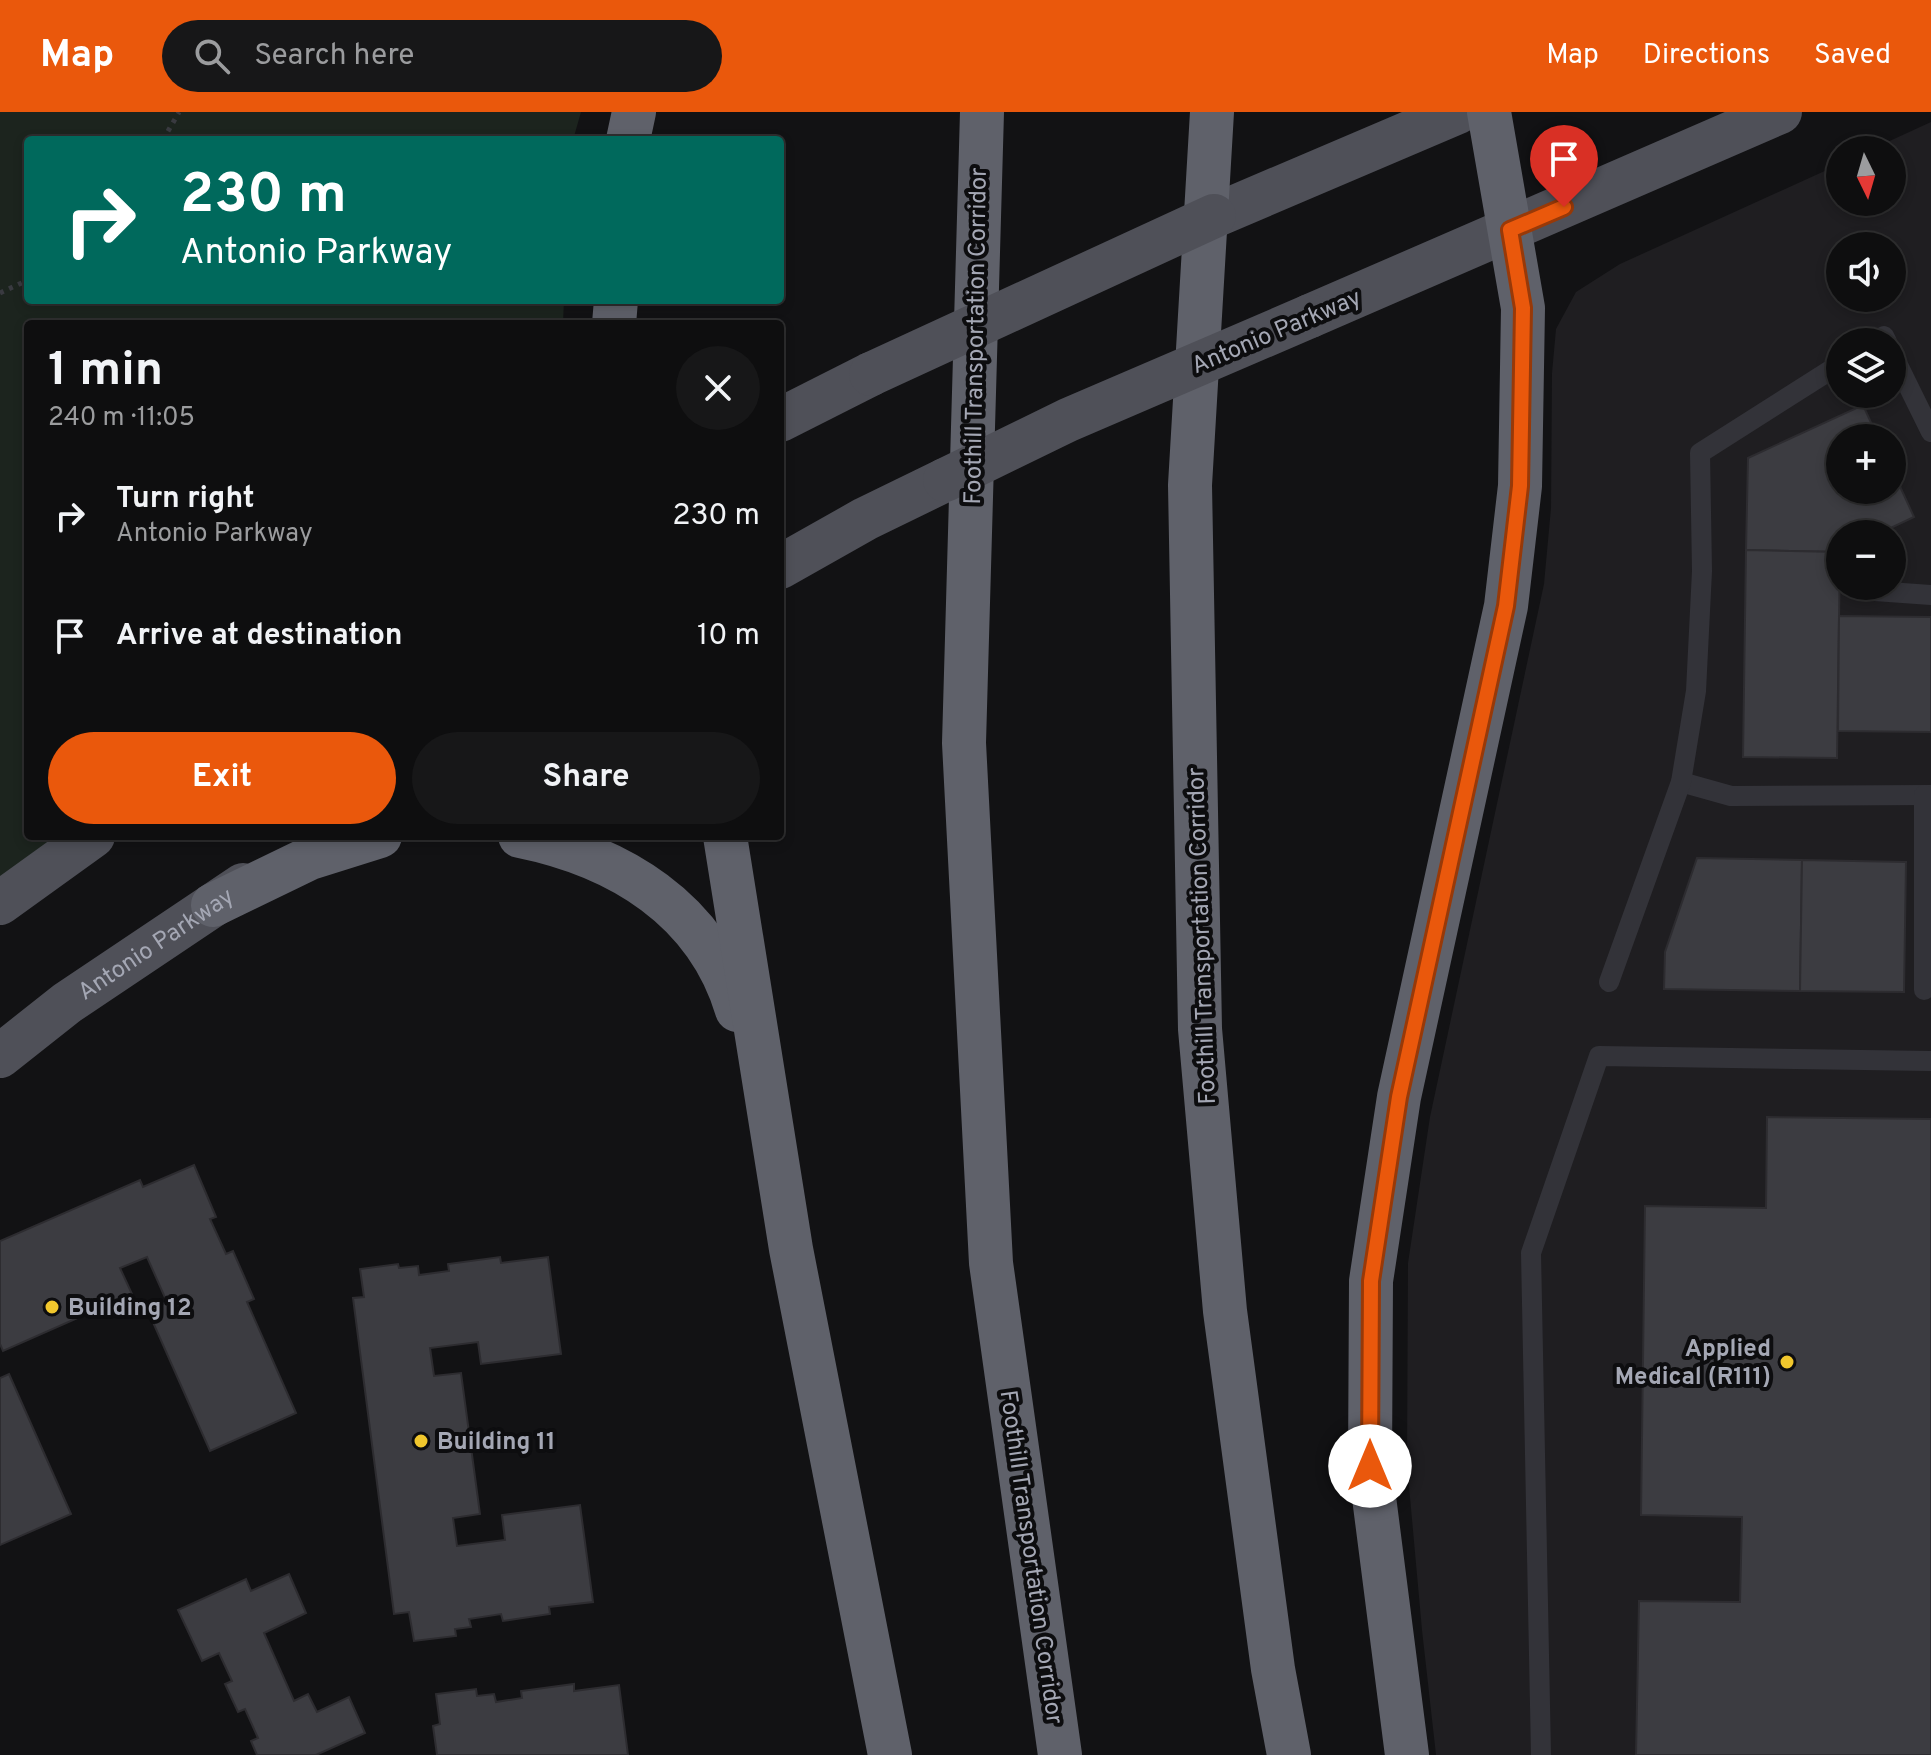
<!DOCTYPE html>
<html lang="en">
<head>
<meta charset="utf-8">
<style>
	:root { --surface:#0e0e0f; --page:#171718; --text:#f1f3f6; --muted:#9b9c9e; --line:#2e2e2f; --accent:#ea580c }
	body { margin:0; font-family:Overpass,sans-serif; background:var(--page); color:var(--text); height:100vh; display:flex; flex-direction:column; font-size:30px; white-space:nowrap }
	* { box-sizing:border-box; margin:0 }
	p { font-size:26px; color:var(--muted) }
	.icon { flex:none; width:44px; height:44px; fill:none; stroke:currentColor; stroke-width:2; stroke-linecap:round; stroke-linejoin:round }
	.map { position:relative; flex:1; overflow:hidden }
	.drawer { position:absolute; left:24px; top:208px; width:760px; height:520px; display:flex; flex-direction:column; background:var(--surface); border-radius:8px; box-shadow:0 4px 12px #0003,0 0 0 2px var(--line) }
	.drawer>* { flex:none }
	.hud { position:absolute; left:24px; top:24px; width:760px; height:168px; border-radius:8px; box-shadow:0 4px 12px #0003,0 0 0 2px var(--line); background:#00695c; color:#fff; overflow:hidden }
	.needle { width:52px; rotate:175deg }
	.tools { position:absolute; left:1826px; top:24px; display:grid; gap:16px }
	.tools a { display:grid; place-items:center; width:80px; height:80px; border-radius:50%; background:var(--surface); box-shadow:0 4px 12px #0003,0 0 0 2px var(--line); font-size:40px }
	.pin { position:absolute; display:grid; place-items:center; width:68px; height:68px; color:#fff; margin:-82px -34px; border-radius:50% 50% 50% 0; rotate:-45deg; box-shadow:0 0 8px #0007 }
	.pin .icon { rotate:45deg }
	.me { position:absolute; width:88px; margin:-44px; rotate:0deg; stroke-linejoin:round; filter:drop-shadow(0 0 6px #0008) }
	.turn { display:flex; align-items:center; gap:28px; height:168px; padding:0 24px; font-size:36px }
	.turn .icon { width:104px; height:104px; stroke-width:2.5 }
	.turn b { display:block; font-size:56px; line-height:68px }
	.round { display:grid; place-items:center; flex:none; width:84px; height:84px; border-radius:42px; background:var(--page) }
	.overview { display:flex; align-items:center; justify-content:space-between; height:136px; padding:0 24px }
	h1 { font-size:48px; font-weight:700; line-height:60px }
	.action { display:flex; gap:16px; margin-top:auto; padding:16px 24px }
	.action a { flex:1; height:92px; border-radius:48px; background:var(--accent); color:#fff; font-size:32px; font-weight:700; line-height:92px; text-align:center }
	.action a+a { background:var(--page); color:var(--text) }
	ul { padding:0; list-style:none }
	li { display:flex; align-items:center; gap:24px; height:120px; padding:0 24px }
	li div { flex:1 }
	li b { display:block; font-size:30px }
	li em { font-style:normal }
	header { display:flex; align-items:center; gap:48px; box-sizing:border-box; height:112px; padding:0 40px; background:var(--accent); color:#fff }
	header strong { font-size:38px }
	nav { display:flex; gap:44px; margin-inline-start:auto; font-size:28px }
	.search { width:560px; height:72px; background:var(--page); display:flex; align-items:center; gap:20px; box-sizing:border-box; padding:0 28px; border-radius:44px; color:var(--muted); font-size:30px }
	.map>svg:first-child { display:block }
</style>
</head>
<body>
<header>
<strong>Map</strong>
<div class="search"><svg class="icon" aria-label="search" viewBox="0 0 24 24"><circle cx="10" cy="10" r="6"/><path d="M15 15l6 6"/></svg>Search here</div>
<nav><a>Map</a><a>Directions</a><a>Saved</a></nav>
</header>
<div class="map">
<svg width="1931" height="1643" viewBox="0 0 1931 1643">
	<rect width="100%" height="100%" fill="#121214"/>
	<path fill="#1f1e21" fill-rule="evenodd" d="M 1931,10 L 1931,1643 L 1436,1643 L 1422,1518 L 1407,1352 L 1408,1151 L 1430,1005 L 1544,472 L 1551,396 L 1552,261 L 1556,217 L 1576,180 L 1620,152 L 1840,52 L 1840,90 L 1892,90 L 1892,38 L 1870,38 ZM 1840,134 L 1892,134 L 1892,186 L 1840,186 ZM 1840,230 L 1892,230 L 1892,282 L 1840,282 ZM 1840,326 L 1892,326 L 1892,378 L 1840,378 ZM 1840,422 L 1892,422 L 1892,474 L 1840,474 Z"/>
	<polygon fill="#1c241e" points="0,0 581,0 573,28 28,28 28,188 564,188 563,212 28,212 28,724 69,724 0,777"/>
	<g fill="#3c3c41" stroke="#2d2c30" stroke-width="2">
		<polygon points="1863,293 1878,326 1840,326 1840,378 1892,378 1892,357 1914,405 1878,422 1840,422 1840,440 1746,438 1748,346"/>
		<polygon points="1746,438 1840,440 1837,646 1743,645"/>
		<polygon points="1839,504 1931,505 1931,620 1838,619"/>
		<polygon points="1697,746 1802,748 1800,879 1664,877 1665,840"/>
		<polygon points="1802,748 1906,750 1904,880 1800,879"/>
		<polygon points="1767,1005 1931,1007 1931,1643 1636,1643 1639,1489 1740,1490 1742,1405 1641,1403 1645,1094 1766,1096"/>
		<polygon points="194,1053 216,1105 210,1107 226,1142 233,1139 254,1187 247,1190 296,1301 210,1339 148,1199 167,1190 147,1145 120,1156 132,1182 3,1239 0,1232 0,1129 140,1068 143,1075"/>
		<polygon points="500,1145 501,1151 548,1145 561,1242 481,1252 478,1230 430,1236 434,1264 461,1261 480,1402 453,1406 457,1434 505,1428 502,1403 580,1393 593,1490 549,1495 550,1502 503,1509 501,1502 469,1507 471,1515 455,1517 456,1524 414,1529 409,1500 394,1502 353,1186 364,1185 360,1157 398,1152 399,1156 418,1154 419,1163 449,1159 448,1152"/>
		<polygon points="9,1262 71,1402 0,1433 0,1266"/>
		<polygon points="289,1462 306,1501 264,1521 294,1589 308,1582 317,1600 349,1585 365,1621 316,1643 257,1643 251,1629 258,1626 245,1597 238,1600 225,1572 232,1569 219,1541 202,1549 178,1498 246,1467 251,1479"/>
		<polygon points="574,1572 574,1579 619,1573 628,1643 437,1643 433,1614 440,1612 436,1582 476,1577 477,1584 494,1582 496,1590 522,1586 521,1579"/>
	</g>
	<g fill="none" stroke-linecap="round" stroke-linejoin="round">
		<g stroke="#393a40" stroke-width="5" stroke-dasharray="4 6" stroke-linecap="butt">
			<polyline points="163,28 179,0"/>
			<polyline points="0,181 28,168"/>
		</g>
		<g stroke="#333339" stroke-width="20">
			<polyline points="1875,230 1884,224 1887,230"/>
			<polyline points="1892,241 1931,320"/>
			<polyline points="1861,478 1931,483"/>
			<polyline points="1681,670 1731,684 1931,683"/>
			<polyline points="1924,683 1924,878"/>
			<polyline points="1609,870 1681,670 1696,579 1702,459 1700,341 1840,252"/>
			<polyline points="1541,1643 1531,1141 1599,944 1931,949"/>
		</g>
		<g stroke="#4f5058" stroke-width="44">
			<polyline points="1214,104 1458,0"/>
			<polyline points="1310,204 1780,0"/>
			<polyline points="780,308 871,262"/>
			<polyline points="780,455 865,407 945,368"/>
			<polyline points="0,791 93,724"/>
			<path id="s1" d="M 0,944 L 67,891 L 243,773"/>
		</g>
		<g stroke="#5f616a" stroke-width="44">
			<polyline points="982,0 964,631 991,1151 1060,1643"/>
			<polyline points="1212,0 1190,373 1200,917 1225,1199 1273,1557 1289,1643"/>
			<polyline points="628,28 634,0"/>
			<polyline points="614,212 616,188"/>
			<path d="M 520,724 C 619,744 707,797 737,898"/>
			<polyline points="725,724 791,1137 890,1643"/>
			<polyline points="213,793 310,746 380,724"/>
			<polyline points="1407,1643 1370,1354 1371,1169 1399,985 1506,494 1520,374 1523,196 1489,0"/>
		</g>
		<g stroke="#4f5058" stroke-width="44">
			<polyline points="871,262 1214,104"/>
			<polyline points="945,368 1068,308 1310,204"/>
		</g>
	</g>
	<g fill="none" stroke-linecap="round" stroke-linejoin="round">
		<defs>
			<polyline id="route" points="1370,1354 1371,1169 1399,985 1506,494 1520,374 1523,196 1510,118 1564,95"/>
		</defs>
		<use href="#route" stroke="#983908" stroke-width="20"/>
		<use href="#route" stroke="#ea580c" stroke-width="14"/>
	</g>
	<g fill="#f1c72d" stroke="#0d0d0f" stroke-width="3">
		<circle cx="52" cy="1195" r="8"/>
		<circle cx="1787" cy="1250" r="8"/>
		<circle cx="421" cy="1329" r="8"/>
	</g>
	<g text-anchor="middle" stroke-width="8" stroke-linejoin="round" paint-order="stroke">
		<g font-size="24" fill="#a4a7b4" stroke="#0d0d0f">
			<text transform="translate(1276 219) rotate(-23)" y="8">Antonio Parkway</text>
			<text transform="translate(975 224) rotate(-89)" y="8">Foothill Transportation Corridor</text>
			<text transform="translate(1201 824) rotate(-92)" y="8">Foothill Transportation Corridor</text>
			<text dy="8" stroke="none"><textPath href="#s1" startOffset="192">Antonio Parkway</textPath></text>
			<text transform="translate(1032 1445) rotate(82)" y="8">Foothill Transportation Corridor</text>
		</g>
		<g font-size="24" font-weight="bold" fill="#a4a7b4" stroke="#0d0d0f" text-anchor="start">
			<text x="68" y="1203">Building 12</text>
			<text x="1771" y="1244" text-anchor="end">Applied<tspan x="1771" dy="28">Medical (R111)</tspan></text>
			<text x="437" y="1337">Building 11</text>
		</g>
	</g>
</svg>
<div class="tools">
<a><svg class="needle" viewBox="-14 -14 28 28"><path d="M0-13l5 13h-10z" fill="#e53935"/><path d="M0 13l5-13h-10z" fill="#9b9c9e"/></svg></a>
<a><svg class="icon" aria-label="sound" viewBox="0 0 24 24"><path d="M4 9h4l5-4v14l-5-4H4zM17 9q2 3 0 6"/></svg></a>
<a><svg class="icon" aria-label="layers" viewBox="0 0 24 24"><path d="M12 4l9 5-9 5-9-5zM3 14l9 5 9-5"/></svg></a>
<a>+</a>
<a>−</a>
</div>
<div class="pin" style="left:1564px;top:95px;background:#d93025"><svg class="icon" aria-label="arrive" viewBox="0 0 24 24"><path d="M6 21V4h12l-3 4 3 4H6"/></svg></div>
<svg class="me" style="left:1370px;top:1354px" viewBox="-20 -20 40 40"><circle r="19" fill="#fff"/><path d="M0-13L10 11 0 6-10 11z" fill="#ea580c"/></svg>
<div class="hud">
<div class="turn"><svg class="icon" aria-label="right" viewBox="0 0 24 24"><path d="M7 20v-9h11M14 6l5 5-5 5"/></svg><div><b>230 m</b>Antonio Parkway</div></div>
</div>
<section class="drawer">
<div class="overview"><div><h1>1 min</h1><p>240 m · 11:05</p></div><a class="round"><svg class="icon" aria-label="close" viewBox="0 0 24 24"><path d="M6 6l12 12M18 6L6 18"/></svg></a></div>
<ul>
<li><svg class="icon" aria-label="right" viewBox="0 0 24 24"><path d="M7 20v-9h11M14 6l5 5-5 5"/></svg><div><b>Turn right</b><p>Antonio Parkway</p></div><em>230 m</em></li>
<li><svg class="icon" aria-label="arrive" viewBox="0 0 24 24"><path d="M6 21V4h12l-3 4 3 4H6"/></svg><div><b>Arrive at destination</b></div><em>10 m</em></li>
</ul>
<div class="action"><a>Exit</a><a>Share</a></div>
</section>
</div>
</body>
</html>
